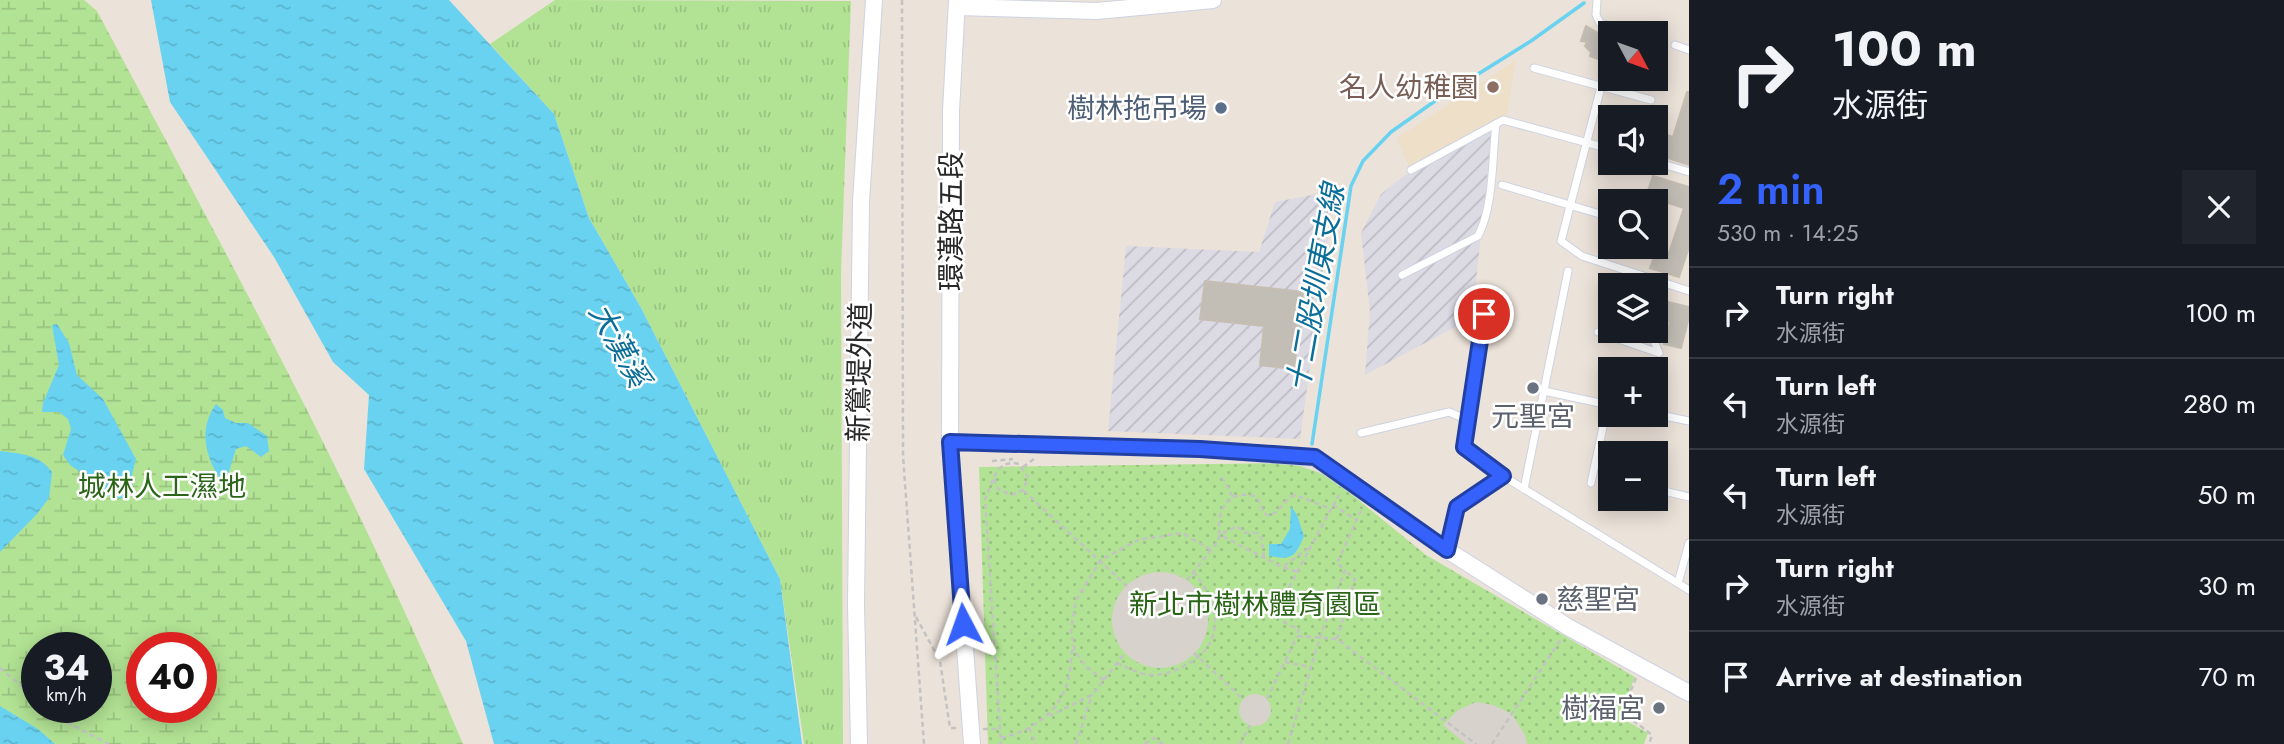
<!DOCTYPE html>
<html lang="en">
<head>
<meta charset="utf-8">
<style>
	:root { --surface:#171b24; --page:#20242c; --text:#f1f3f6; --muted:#9ea1a6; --line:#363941; --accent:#3562fc }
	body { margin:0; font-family:Jost,"Noto Sans TC",sans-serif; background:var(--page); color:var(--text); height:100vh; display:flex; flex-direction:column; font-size:26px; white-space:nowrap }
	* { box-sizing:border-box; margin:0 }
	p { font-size:23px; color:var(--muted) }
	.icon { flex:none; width:38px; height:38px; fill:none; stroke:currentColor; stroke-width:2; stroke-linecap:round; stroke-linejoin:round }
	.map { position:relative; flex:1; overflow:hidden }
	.panel { display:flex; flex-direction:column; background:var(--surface); width:595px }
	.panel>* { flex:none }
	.banner { background:#171b24; color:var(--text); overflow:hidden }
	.needle { width:46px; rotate:131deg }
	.tools { position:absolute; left:1598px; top:21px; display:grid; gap:14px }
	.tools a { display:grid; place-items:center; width:70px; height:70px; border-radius:0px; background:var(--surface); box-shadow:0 4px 18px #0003; font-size:35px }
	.speed { position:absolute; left:21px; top:632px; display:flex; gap:14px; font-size:35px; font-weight:700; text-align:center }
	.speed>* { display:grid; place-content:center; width:91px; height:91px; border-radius:50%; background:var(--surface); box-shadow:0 4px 18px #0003; line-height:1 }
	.speed small { font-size:18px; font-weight:400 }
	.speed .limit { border:10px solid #d22; background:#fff; color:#111 }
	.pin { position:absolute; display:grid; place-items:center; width:60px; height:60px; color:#fff; margin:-30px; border:4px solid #fff; border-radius:50%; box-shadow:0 2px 7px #0007 }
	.me { position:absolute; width:77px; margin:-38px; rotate:356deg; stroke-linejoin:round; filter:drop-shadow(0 0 5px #0008) }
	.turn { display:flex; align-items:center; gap:24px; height:147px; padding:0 28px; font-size:32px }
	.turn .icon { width:91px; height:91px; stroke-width:2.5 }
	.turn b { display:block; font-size:49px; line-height:60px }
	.round { display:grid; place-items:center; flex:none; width:74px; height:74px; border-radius:0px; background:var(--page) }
	.head { display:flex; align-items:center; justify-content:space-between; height:119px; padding:0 28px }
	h1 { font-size:42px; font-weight:600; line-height:52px; color:var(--accent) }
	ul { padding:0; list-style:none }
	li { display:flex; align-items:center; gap:21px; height:91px; padding:0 28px; border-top:2px solid var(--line) }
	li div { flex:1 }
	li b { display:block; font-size:26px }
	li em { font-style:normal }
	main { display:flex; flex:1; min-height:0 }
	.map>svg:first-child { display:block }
</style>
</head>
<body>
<main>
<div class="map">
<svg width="1689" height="744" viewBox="0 0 1689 744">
	<defs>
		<pattern id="industrial-furrows" width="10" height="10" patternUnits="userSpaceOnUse" patternTransform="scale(1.75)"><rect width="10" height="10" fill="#dcdae3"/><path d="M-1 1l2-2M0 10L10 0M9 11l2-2" fill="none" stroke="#bdbbc3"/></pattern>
		<pattern id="grass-tufts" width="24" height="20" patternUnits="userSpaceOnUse" patternTransform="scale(1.75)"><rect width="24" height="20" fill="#b2e394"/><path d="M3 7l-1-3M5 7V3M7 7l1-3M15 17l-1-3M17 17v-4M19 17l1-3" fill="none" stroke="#99c380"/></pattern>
		<pattern id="wetland-marsh" width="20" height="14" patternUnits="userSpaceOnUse" patternTransform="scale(1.75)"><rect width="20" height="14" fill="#b2e394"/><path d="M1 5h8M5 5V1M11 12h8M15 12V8" fill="none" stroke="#99c380"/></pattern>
		<pattern id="park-dots" width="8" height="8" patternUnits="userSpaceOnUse" patternTransform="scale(1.75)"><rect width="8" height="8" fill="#b2e394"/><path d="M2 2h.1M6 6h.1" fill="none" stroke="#99c380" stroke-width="1.8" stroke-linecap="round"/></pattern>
		<pattern id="water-ripples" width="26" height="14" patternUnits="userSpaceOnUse" patternTransform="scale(1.75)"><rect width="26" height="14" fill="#69d2f0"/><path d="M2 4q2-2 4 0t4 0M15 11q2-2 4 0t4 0" fill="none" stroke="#5bb4ce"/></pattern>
	</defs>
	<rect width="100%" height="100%" fill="#ebe2d9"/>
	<g fill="url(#industrial-furrows)">
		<polygon points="1492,131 1472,318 1365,375 1370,311 1361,233 1381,194 1405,175"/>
		<polygon points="1334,191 1300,439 1108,431 1126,246 1259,252 1275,202"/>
	</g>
	<polygon fill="#eddfc8" points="1516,60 1507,114 1409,167 1397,138"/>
	<polygon fill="url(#grass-tufts)" points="555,0 851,1 841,272 843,744 804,744 780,579 640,306 589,218 554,114 490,44"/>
	<path fill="url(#wetland-marsh)" fill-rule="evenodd" d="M 0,0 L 84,0 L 97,11 C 225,252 357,492 463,744 L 0,744 ZM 37,648 L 96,648 L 96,707 L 37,707 ZM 142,648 L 201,648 L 201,707 L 142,707 Z"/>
	<polygon fill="url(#park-dots)" points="1291,463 1329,476 1426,555 1635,677 1619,717 1648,733 1644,744 988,744 979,467"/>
	<g fill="#d7d2cc">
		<circle cx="1160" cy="620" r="48"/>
		<circle cx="1255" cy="710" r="16"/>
		<polygon points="1476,702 1493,705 1512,714 1525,735 1527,744 1466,744 1443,725 1458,710"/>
	</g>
	<g fill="url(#water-ripples)">
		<polygon points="151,0 449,0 554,114 589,218 640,306 780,579 802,744 494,744 466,641 364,469 369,395 333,362 274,257 170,102"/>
		<polygon points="57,324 69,343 77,375 103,399 136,459 132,475 133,490 123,499 98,493 85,475 70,465 63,455 71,429 68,419 59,412 42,412 43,403 59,365 52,325"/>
		<path d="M 216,404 L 223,410 L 225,418 L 236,423 L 248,423 L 267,436 L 269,451 L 261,457 L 246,446 L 236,449 L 227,478 L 220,479 C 204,454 199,428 216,404 Z"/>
		<path d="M 0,451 C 21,454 39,454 52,472 L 49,498 L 37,514 L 0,552 Z"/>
		<path d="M 1291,506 L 1297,515 L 1304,536 C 1295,558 1292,560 1269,556 L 1269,544 L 1281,544 L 1290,529 Z"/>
		<polygon points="0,706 38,729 55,744 0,744"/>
	</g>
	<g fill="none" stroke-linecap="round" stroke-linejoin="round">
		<polyline stroke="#69d2f0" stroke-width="3.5" points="1312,444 1351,186 1363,161 1391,132 1435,101 1531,41 1584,3"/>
	</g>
	<g fill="#c2bdb5" stroke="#c6beb3" stroke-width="2">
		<polygon points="1586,26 1610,40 1610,63 1590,56 1591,52 1585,46 1587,42 1581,41"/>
		<polygon points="1687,92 1689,92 1689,165 1656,154 1656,131 1673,137"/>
		<polygon points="1653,176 1689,187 1689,247 1679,277 1650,268 1657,249 1669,253 1684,208 1646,196"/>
		<polygon points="1205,281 1303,292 1294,369 1260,365 1264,326 1200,319"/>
		<polygon points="1656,299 1689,307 1689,317 1681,348 1664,344 1670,322 1656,318"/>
	</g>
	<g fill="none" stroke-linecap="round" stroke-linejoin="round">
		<defs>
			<g id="service">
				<polyline points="1597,0 1596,15 1600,23 1634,33"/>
				<polyline points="1656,40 1660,41"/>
				<polyline points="1675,45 1689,50"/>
				<polyline points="1534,68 1651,100"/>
				<polyline points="1601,87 1561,241 1582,256 1689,291"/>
				<polyline points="1656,162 1689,172"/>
				<polyline points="1411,170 1503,120 1610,149"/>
				<polyline points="1502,185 1610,217"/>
				<polyline points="1626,271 1632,285"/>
				<path d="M 1402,275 L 1478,236 C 1494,206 1492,157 1496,124"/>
				<polyline points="1484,314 1464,447 1503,476 1689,590"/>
				<polyline points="1598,332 1659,353 1650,331"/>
				<polyline points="1544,391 1609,405"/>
				<polyline points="1656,414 1689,421"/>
				<polyline points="1361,433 1449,412 1468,420"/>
				<polyline points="1591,483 1608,404"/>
				<polyline points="1524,489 1568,271"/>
				<polyline points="1656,489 1689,497"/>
				<polyline points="1447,547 1457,507 1503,476"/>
				<polyline points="1678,583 1689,543"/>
			</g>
			<g id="tertiary">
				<polyline points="957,0 951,111 950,442 972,744"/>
				<polyline points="957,7 1097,11 1213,0"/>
				<polyline points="950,442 1200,449 1315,458 1447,550 1568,627 1689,693"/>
				<polyline points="859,744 856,605 861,202 874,0"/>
			</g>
		</defs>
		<use href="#service" stroke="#ced3e2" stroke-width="9"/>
		<use href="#tertiary" stroke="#ced3e2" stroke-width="18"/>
		<g stroke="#c3c3c3" stroke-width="2.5" stroke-dasharray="5 3.5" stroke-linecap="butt">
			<polyline points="902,0 903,456 924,744"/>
			<polyline points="992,461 1013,459"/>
			<polyline points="1023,467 1034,459"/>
			<polyline points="1222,477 1233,497"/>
			<path d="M 994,479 L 998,489 L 1012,495 L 1023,490 L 1028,477 L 1019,464 C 996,458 993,482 985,499 L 1001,744"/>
			<polyline points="1024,491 1127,586"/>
			<polyline points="1333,505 1357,520"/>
			<polyline points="1333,506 1339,495"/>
			<path d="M 1264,557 L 1262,540 L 1258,533 L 1246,533 L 1237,526 L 1220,535 C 1215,511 1229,487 1257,497 L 1264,513 L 1269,516 C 1280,512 1284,499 1295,495 L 1331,509 L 1286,593"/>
			<polyline points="1284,566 1309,548"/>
			<polyline points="1187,580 1216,544 1220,535 1282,567 1298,572"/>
			<path d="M 1277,606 C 1277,621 1286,624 1299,629 L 1297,636 L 1337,639 L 1476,744"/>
			<polyline points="916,617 940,661 950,728 959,728"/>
			<polyline points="1337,639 1355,579 1345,570"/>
			<polyline points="1194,653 1243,699"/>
			<polyline points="1285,662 1311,667"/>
			<path d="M 1117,663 C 1129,668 1140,675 1153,675 C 1164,675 1175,671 1184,666 C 1227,645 1221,603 1193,572"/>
			<polyline points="0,668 37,699"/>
			<polyline points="1636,678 1622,712 1652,735 1649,744"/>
			<polyline points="1104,680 1085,666 1075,651 1071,631 1076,600 1101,560 1138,540 1182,533 1211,550"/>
			<polyline points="1267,699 1297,636"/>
			<polyline points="47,707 62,720 109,744"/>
			<polyline points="1049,716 1092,695 1125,653"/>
			<polyline points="1029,728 1036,744"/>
			<polyline points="983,729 1001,729"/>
			<path d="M 1001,738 C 1031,731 1057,714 1067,684 C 1071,672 1071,657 1073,645"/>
			<polyline points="1076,744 1092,695"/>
			<polyline points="1145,744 1154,738 1163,744"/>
			<polyline points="1240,744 1250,725"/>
			<polyline points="1288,744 1320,637 1345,570 1337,563 1363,506"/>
			<polyline points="1492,744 1561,639"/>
		</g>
		<use href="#service" stroke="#fff" stroke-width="7"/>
		<use href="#tertiary" stroke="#fff" stroke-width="16"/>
	</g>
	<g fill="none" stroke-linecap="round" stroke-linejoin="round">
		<defs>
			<polyline id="route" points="963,624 950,442 1200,449 1315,457 1447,550 1457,507 1503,476 1464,447 1484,314"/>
		</defs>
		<use href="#route" stroke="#2240a4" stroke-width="18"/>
		<use href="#route" stroke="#3562fc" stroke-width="12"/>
	</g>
	<circle fill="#8d6e63" stroke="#fff" stroke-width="2.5" cx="1493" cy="87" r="7"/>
	<circle fill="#5c6f8a" stroke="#fff" stroke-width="2.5" cx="1221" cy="108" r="7"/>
	<g fill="#6b7280" stroke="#fff" stroke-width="2.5">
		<circle cx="1533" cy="388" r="7"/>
		<circle cx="1542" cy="599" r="7"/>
		<circle cx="1659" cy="708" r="7"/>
	</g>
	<g text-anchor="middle" stroke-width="5" stroke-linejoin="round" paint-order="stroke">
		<g font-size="28" fill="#785e54" stroke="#fff" text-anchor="end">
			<text x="1479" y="97">名人幼稚園</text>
		</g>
		<g font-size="28" fill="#4e5e75" stroke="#fff" text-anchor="end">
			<text x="1207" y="118">樹林拖吊場</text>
		</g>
		<g font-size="28" fill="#282828" stroke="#fff">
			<text transform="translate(951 221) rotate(-90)" y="10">環漢路五段</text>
			<text transform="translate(859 372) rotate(-89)" y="10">新鶯堤外道</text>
		</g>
		<g font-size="28" fill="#5b616d" stroke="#fff">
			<text x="1533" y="426">元聖宮</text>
			<text x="1556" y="609" text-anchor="start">慈聖宮</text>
			<text x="1645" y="718" text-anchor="end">樹福宮</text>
		</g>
		<g font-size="28" fill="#2b6518" stroke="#fff">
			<text x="162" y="496">城林人工濕地</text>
			<text x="1255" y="614">新北市樹林體育園區</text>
		</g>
		<g font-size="30" font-style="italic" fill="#0b6e99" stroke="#fff">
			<text transform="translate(1316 288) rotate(-80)" y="10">十二股圳東支線</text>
			<text transform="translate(619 345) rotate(61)" y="10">大漢溪</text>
		</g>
	</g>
</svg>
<div class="tools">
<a><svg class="needle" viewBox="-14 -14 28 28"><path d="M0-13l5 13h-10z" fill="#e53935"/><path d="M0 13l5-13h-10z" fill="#9ea1a6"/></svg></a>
<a><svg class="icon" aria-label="sound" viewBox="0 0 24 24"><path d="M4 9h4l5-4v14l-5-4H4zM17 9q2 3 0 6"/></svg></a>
<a><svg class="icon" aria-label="search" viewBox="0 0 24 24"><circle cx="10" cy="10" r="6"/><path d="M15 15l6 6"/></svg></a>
<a><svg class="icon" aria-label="layers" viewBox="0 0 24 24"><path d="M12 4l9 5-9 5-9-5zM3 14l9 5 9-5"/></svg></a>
<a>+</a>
<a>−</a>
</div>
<div class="speed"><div>34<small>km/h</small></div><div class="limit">40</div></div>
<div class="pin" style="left:1484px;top:314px;background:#d93025"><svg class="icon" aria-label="arrive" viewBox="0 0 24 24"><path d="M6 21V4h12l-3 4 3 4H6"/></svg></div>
<svg class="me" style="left:963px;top:624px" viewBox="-20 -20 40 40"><path d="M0-17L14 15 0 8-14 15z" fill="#3562fc" stroke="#fff" stroke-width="4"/></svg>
</div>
<section class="panel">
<div class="banner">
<div class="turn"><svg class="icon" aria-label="right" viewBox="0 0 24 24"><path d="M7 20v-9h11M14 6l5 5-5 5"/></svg><div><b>100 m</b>水源街</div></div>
</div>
<div class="head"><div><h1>2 min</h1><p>530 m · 14:25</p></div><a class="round"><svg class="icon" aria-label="close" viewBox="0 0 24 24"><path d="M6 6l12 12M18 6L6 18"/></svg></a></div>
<ul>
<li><svg class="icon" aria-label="right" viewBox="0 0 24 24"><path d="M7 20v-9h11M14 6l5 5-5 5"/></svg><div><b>Turn right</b><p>水源街</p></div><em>100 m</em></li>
<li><svg class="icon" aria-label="left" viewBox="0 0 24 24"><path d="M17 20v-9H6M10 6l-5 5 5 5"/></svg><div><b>Turn left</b><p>水源街</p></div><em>280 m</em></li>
<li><svg class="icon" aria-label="left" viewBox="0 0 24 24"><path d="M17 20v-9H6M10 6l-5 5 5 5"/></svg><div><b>Turn left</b><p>水源街</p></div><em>50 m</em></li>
<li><svg class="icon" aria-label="right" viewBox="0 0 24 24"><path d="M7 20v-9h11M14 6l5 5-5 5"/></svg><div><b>Turn right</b><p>水源街</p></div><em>30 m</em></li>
<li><svg class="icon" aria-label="arrive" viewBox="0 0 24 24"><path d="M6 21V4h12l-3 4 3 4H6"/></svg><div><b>Arrive at destination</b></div><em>70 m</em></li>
</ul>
</section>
</main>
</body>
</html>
